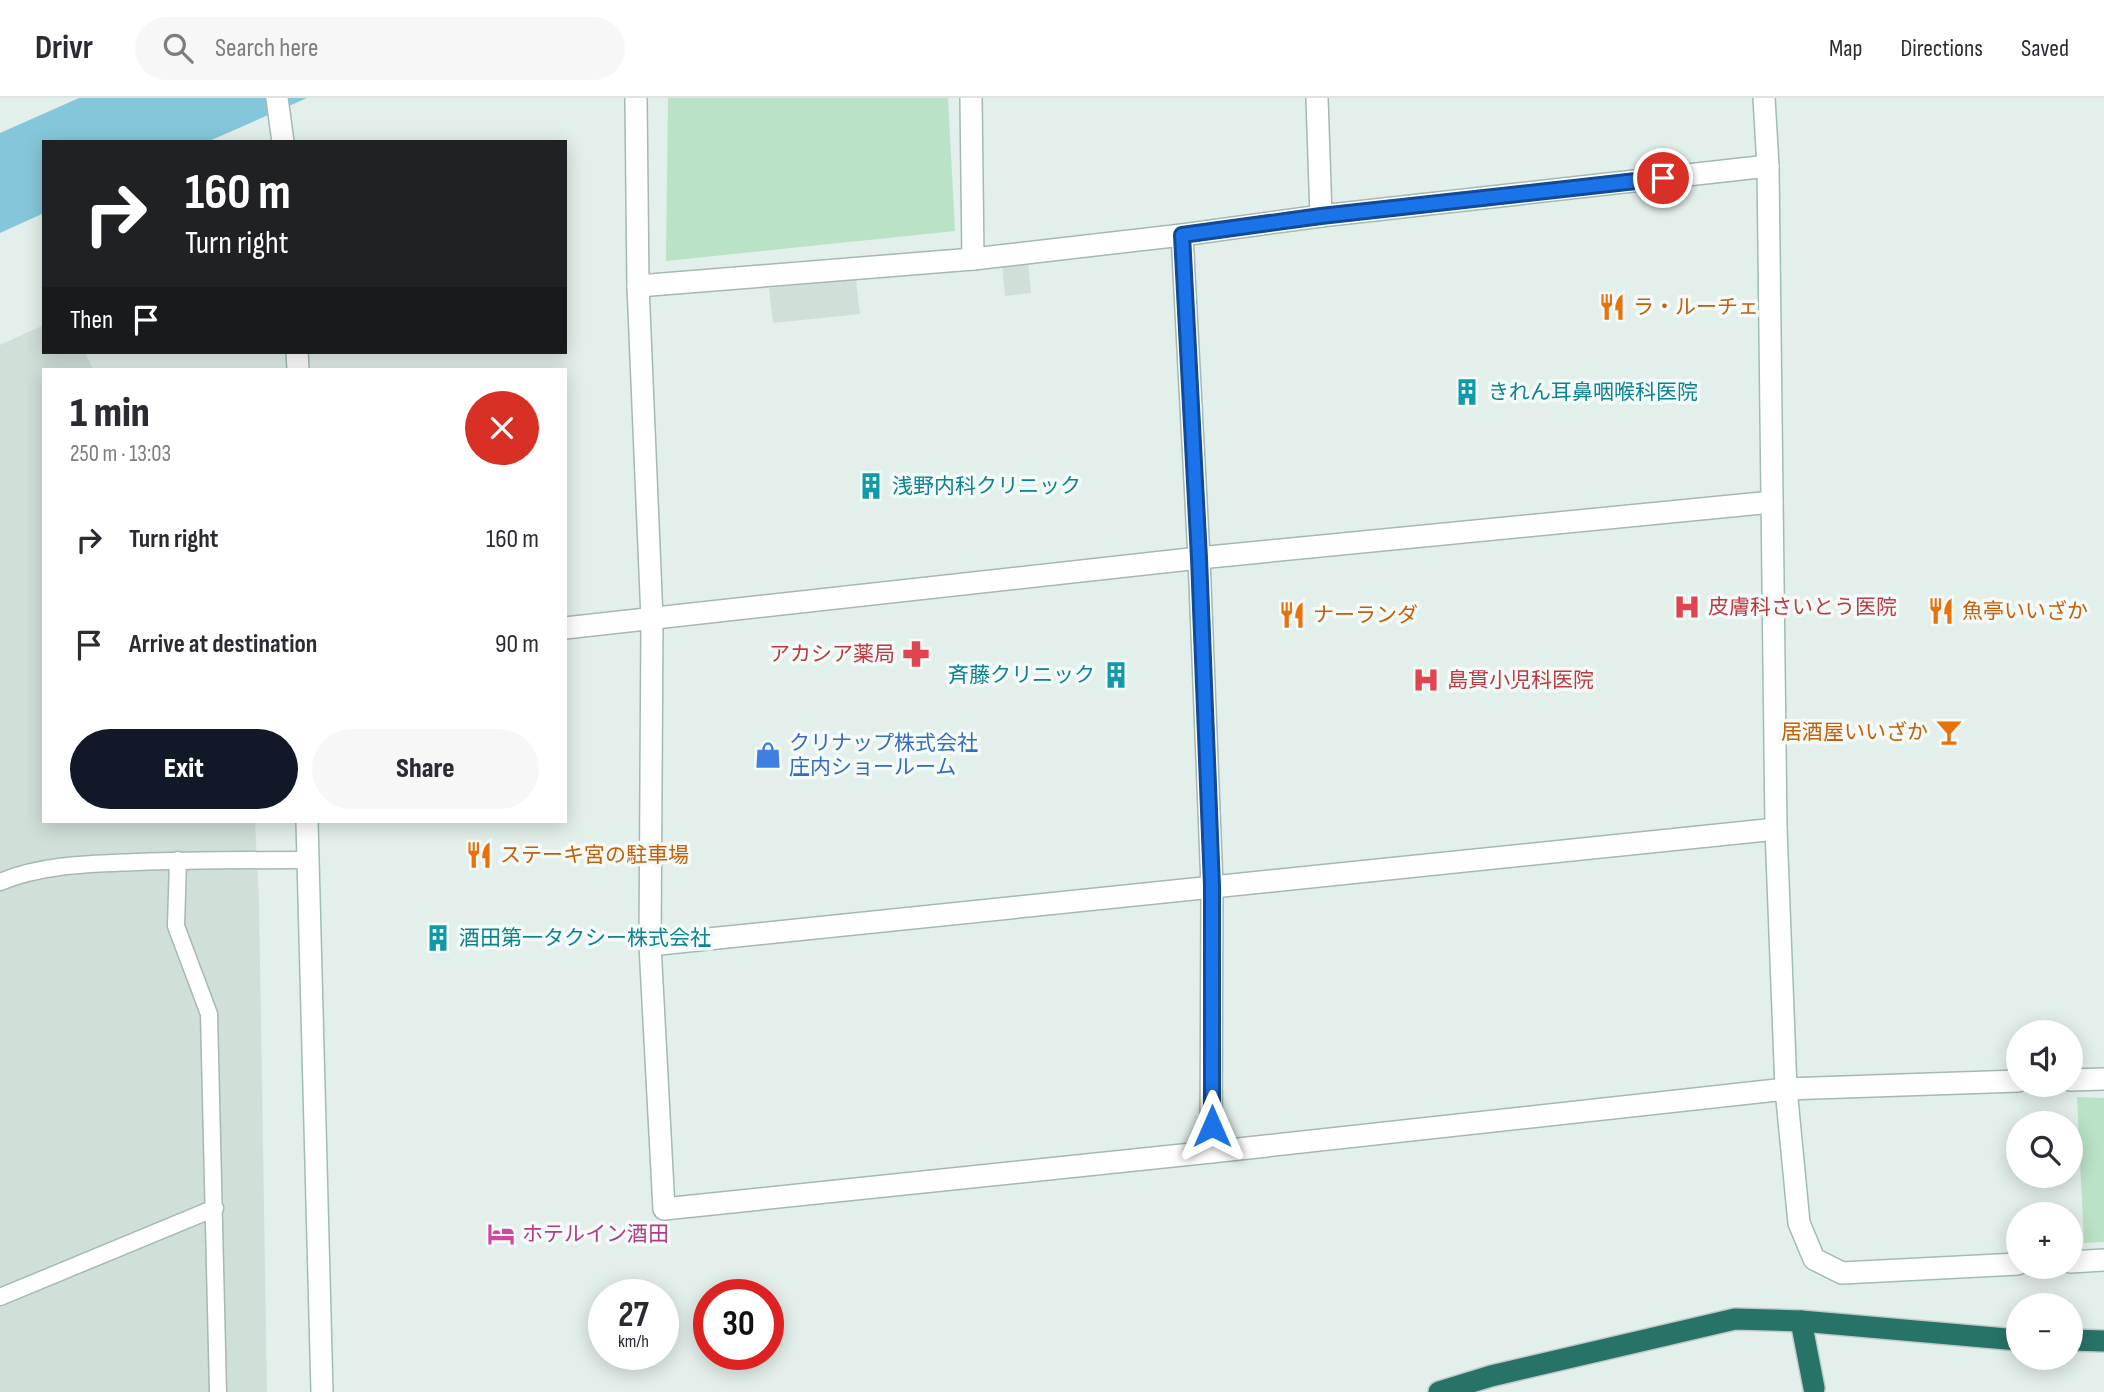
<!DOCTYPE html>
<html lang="en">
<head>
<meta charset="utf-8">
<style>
	:root { --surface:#fff; --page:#f7f7f7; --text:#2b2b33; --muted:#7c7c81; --line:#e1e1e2; --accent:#111827 }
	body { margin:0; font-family:"Sofia Sans Condensed","Noto Sans JP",sans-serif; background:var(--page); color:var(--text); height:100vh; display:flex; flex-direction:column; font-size:26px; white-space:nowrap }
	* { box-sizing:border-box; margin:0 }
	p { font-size:23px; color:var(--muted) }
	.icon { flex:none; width:38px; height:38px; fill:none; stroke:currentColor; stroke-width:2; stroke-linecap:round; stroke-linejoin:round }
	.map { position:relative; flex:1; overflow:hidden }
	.side { position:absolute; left:42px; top:270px; width:525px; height:455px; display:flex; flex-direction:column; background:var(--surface); border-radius:0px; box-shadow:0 4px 18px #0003 }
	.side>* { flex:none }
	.hud { position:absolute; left:42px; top:42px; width:525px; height:214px; border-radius:0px; box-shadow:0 4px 18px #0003; background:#202124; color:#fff; overflow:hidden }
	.fabs { position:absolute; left:2006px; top:922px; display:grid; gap:14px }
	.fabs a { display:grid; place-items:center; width:77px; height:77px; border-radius:50%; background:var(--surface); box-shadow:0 4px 18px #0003; font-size:35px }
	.speed { position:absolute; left:588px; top:1181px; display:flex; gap:14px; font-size:35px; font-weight:700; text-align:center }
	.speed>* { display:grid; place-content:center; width:91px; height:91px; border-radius:50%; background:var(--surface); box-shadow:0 4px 18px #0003; line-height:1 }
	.speed small { font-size:18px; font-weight:400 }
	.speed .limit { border:10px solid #d22; background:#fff; color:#111 }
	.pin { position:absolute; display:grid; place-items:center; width:60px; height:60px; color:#fff; margin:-30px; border:4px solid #fff; border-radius:50%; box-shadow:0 2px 7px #0007 }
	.me { position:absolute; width:77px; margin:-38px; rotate:0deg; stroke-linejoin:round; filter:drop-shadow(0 0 5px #0008) }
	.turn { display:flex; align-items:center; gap:24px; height:147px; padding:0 28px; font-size:32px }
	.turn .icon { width:91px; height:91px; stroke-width:2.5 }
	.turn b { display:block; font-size:49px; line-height:60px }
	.then { display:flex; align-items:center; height:66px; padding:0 28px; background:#0003; gap:14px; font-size:26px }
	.round { display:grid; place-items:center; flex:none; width:74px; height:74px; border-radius:37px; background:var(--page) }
	.overview { display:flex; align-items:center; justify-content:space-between; height:119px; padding:0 28px }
	h1 { font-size:42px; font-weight:800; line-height:52px }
	.cta { display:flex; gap:14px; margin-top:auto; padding:14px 28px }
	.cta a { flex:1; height:80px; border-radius:42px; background:var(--accent); color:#fff; font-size:28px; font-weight:800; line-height:80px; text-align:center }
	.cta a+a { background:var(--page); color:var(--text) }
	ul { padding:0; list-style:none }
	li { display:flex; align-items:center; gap:21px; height:105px; padding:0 28px }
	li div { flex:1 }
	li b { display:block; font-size:26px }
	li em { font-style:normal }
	header { display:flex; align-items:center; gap:42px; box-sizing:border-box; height:98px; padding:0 35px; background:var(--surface); border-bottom:2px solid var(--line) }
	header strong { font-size:33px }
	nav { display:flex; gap:38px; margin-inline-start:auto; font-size:24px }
	.search { width:490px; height:63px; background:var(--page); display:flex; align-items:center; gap:18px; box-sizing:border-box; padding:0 24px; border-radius:38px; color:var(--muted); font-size:26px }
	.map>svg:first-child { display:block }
</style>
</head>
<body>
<header>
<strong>Drivr</strong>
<div class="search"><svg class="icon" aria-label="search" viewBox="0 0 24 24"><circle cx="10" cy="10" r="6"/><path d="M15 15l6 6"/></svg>Search here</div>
<nav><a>Map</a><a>Directions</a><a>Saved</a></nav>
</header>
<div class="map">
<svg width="2104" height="1294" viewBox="0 0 2104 1294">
	<rect width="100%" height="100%" fill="#e3efea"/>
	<g fill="#d1dfd9">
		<polygon points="1028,164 1031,195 1005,198 1002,167"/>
		<polygon points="856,181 860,216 773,225 769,190"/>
		<polygon points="44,227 44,254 85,254 93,271 44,271 44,723 255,723 259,802 267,1294 0,1294 0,247"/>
	</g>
	<g fill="#bae2c7">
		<polygon points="668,0 948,0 955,133 666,163"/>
		<polygon points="2077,999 2104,1000 2104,1144 2084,1145"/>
	</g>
	<polygon fill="#85c7da" points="79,0 307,0 207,44 44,44 44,115 0,135 0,35"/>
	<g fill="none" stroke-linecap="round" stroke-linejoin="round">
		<defs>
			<g id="lane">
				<polyline points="178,762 176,828 209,916 218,1294"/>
				<path d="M 0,784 C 44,766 90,766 137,764 C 194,762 251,762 308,762"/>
				<polyline points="0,1199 215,1110"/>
			</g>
			<g id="street">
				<polyline points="636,0 638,188 652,521 650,847 664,1111 1211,1054 1786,991 2018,983"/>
				<polyline points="971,0 973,161"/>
				<polyline points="1317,0 1321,118"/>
				<polyline points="1182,137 1199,460 1212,788 1211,1054"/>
				<polyline points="638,188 973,161 1182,137 1321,118 1768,68"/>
				<polyline points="565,530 1199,460 1772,404"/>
				<polyline points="650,847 1776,731"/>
				<polyline points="2070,982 2104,981"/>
			</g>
			<g id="secondary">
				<polyline points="277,0 283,44"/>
				<polyline points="1764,0 1768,68 1776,731 1786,991 1799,1125 1814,1161 1842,1175 2018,1166"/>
				<polyline points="297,254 298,271"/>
				<polyline points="307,723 322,1294"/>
				<polyline points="2070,1164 2104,1162"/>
			</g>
			<g id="highway">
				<polyline points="1801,1223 1814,1290"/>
				<polyline points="2070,1242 2104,1243"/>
				<polyline points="1439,1294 1491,1278 1735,1221 1801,1223 2018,1242"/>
			</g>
		</defs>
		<use href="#lane" stroke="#a5b8b2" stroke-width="19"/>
		<use href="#street" stroke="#a5b8b2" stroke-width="24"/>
		<use href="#secondary" stroke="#a0bcb4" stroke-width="24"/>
		<use href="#highway" stroke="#c1cac8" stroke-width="24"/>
		<use href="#lane" stroke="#fff" stroke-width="16"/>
		<use href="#street" stroke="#fff" stroke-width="21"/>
		<use href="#secondary" stroke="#fff" stroke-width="21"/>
		<use href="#highway" stroke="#287368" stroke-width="21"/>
	</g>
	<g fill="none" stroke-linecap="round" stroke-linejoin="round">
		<defs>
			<polyline id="route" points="1212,1028 1212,788 1199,460 1182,137 1321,118 1663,80"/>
		</defs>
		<use href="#route" stroke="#114b97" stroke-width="18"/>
		<use href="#route" stroke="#1a73e8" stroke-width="12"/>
	</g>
	<defs>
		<symbol id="restaurant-bare" viewBox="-9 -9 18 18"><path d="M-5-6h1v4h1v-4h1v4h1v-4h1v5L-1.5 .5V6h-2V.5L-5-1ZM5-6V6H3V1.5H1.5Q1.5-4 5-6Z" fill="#e8710a" stroke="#f4faf8" stroke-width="2.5" paint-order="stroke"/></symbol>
		<symbol id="building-bare" viewBox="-9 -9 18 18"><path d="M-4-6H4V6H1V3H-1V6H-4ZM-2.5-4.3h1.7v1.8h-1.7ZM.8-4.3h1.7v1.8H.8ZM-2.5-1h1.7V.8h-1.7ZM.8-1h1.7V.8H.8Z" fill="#0f9aa8" stroke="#f4faf8" stroke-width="2.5" paint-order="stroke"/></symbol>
		<symbol id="hospital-bare" viewBox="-9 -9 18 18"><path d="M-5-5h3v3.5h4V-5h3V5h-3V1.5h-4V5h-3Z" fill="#e0444e" stroke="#f4faf8" stroke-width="2.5" paint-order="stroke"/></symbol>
		<symbol id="pharmacy-bare" viewBox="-9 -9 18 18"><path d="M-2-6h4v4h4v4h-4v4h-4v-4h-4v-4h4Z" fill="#e0444e" stroke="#f4faf8" stroke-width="2.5" paint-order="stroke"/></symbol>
		<symbol id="bar-bare" viewBox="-9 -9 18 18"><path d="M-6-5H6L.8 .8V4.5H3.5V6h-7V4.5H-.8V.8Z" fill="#e8710a" stroke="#f4faf8" stroke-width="2.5" paint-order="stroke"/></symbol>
		<symbol id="shop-bare" viewBox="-9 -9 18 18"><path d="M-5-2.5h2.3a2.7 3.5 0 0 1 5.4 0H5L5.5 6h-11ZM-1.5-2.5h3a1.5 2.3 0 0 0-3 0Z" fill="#3f7fe0" stroke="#f4faf8" stroke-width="2.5" paint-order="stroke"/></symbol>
		<symbol id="hotel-bare" viewBox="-9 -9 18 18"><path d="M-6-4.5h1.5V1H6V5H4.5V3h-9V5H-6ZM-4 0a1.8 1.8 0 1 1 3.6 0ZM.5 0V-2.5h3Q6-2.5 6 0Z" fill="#d1479c" stroke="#f4faf8" stroke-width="2.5" paint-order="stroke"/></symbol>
	</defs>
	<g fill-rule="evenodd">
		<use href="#restaurant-bare" x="1593" y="190" width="38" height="38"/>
		<use href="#building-bare" x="1448" y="275" width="38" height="38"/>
		<use href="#building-bare" x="852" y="369" width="38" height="38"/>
		<use href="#hospital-bare" x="1668" y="490" width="38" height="38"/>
		<use href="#restaurant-bare" x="1922" y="494" width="38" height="38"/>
		<use href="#restaurant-bare" x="1273" y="498" width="38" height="38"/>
		<use href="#pharmacy-bare" x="897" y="537" width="38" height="38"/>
		<use href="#building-bare" x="1097" y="558" width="38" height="38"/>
		<use href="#hospital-bare" x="1407" y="563" width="38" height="38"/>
		<use href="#bar-bare" x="1930" y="615" width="38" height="38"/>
		<use href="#shop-bare" x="749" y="638" width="38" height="38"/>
		<use href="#restaurant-bare" x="460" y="738" width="38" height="38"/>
		<use href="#building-bare" x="419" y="821" width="38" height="38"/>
		<use href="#hotel-bare" x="482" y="1117" width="38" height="38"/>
	</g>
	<g text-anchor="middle" stroke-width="7" stroke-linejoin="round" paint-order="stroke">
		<g font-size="21" fill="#c56008" stroke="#f4faf8" text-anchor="start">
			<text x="1633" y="216">ラ・ルーチェ</text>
			<text x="1962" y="520">魚亭いいざか</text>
			<text x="1313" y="524">ナーランダ</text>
			<text x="1928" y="641" text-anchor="end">居酒屋いいざか</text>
			<text x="500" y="764">ステーキ宮の駐車場</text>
		</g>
		<g font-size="21" fill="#0d838f" stroke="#f4faf8" text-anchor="start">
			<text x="1488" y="301">きれん耳鼻咽喉科医院</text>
			<text x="892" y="395">浅野内科クリニック</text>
			<text x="1095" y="584" text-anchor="end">斉藤クリニック</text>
			<text x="459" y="847">酒田第一タクシー株式会社</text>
		</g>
		<g font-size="21" fill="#be3a42" stroke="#f4faf8" text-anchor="start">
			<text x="1708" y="516">皮膚科さいとう医院</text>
			<text x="895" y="563" text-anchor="end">アカシア薬局</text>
			<text x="1447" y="589">島貫小児科医院</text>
		</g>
		<g font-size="21" fill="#366cbe" stroke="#f4faf8" text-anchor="start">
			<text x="789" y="652">クリナップ株式会社<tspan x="789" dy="24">庄内ショールーム</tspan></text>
		</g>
		<g font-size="21" fill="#b23c85" stroke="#f4faf8" text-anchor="start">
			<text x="522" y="1143">ホテルイン酒田</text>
		</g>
	</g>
</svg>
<div class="fabs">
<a><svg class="icon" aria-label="sound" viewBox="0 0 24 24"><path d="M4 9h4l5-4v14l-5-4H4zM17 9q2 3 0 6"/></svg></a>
<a><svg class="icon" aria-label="search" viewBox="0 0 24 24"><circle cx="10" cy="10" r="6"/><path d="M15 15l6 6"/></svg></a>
<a>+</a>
<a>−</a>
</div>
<div class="speed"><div>27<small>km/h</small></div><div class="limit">30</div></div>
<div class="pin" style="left:1663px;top:80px;background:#d93025"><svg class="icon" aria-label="arrive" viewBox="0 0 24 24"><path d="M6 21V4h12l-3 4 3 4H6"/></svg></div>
<svg class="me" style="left:1212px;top:1028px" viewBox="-20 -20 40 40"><path d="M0-17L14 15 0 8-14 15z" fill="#1a73e8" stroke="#fff" stroke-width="4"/></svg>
<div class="hud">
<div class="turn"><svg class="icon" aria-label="right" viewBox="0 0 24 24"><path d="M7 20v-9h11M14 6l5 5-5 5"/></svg><div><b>160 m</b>Turn right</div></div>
<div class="then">Then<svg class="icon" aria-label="arrive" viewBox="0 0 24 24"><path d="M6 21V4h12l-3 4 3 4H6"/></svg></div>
</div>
<section class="side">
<div class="overview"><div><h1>1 min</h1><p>250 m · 13:03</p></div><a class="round" style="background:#d93025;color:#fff"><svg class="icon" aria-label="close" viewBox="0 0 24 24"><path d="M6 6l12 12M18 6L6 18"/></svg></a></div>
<ul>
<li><svg class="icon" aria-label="right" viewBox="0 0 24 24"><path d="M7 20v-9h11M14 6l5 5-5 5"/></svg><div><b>Turn right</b></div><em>160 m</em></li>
<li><svg class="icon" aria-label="arrive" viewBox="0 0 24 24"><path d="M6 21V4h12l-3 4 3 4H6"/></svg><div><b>Arrive at destination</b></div><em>90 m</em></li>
</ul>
<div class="cta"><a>Exit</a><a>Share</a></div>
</section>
</div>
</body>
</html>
